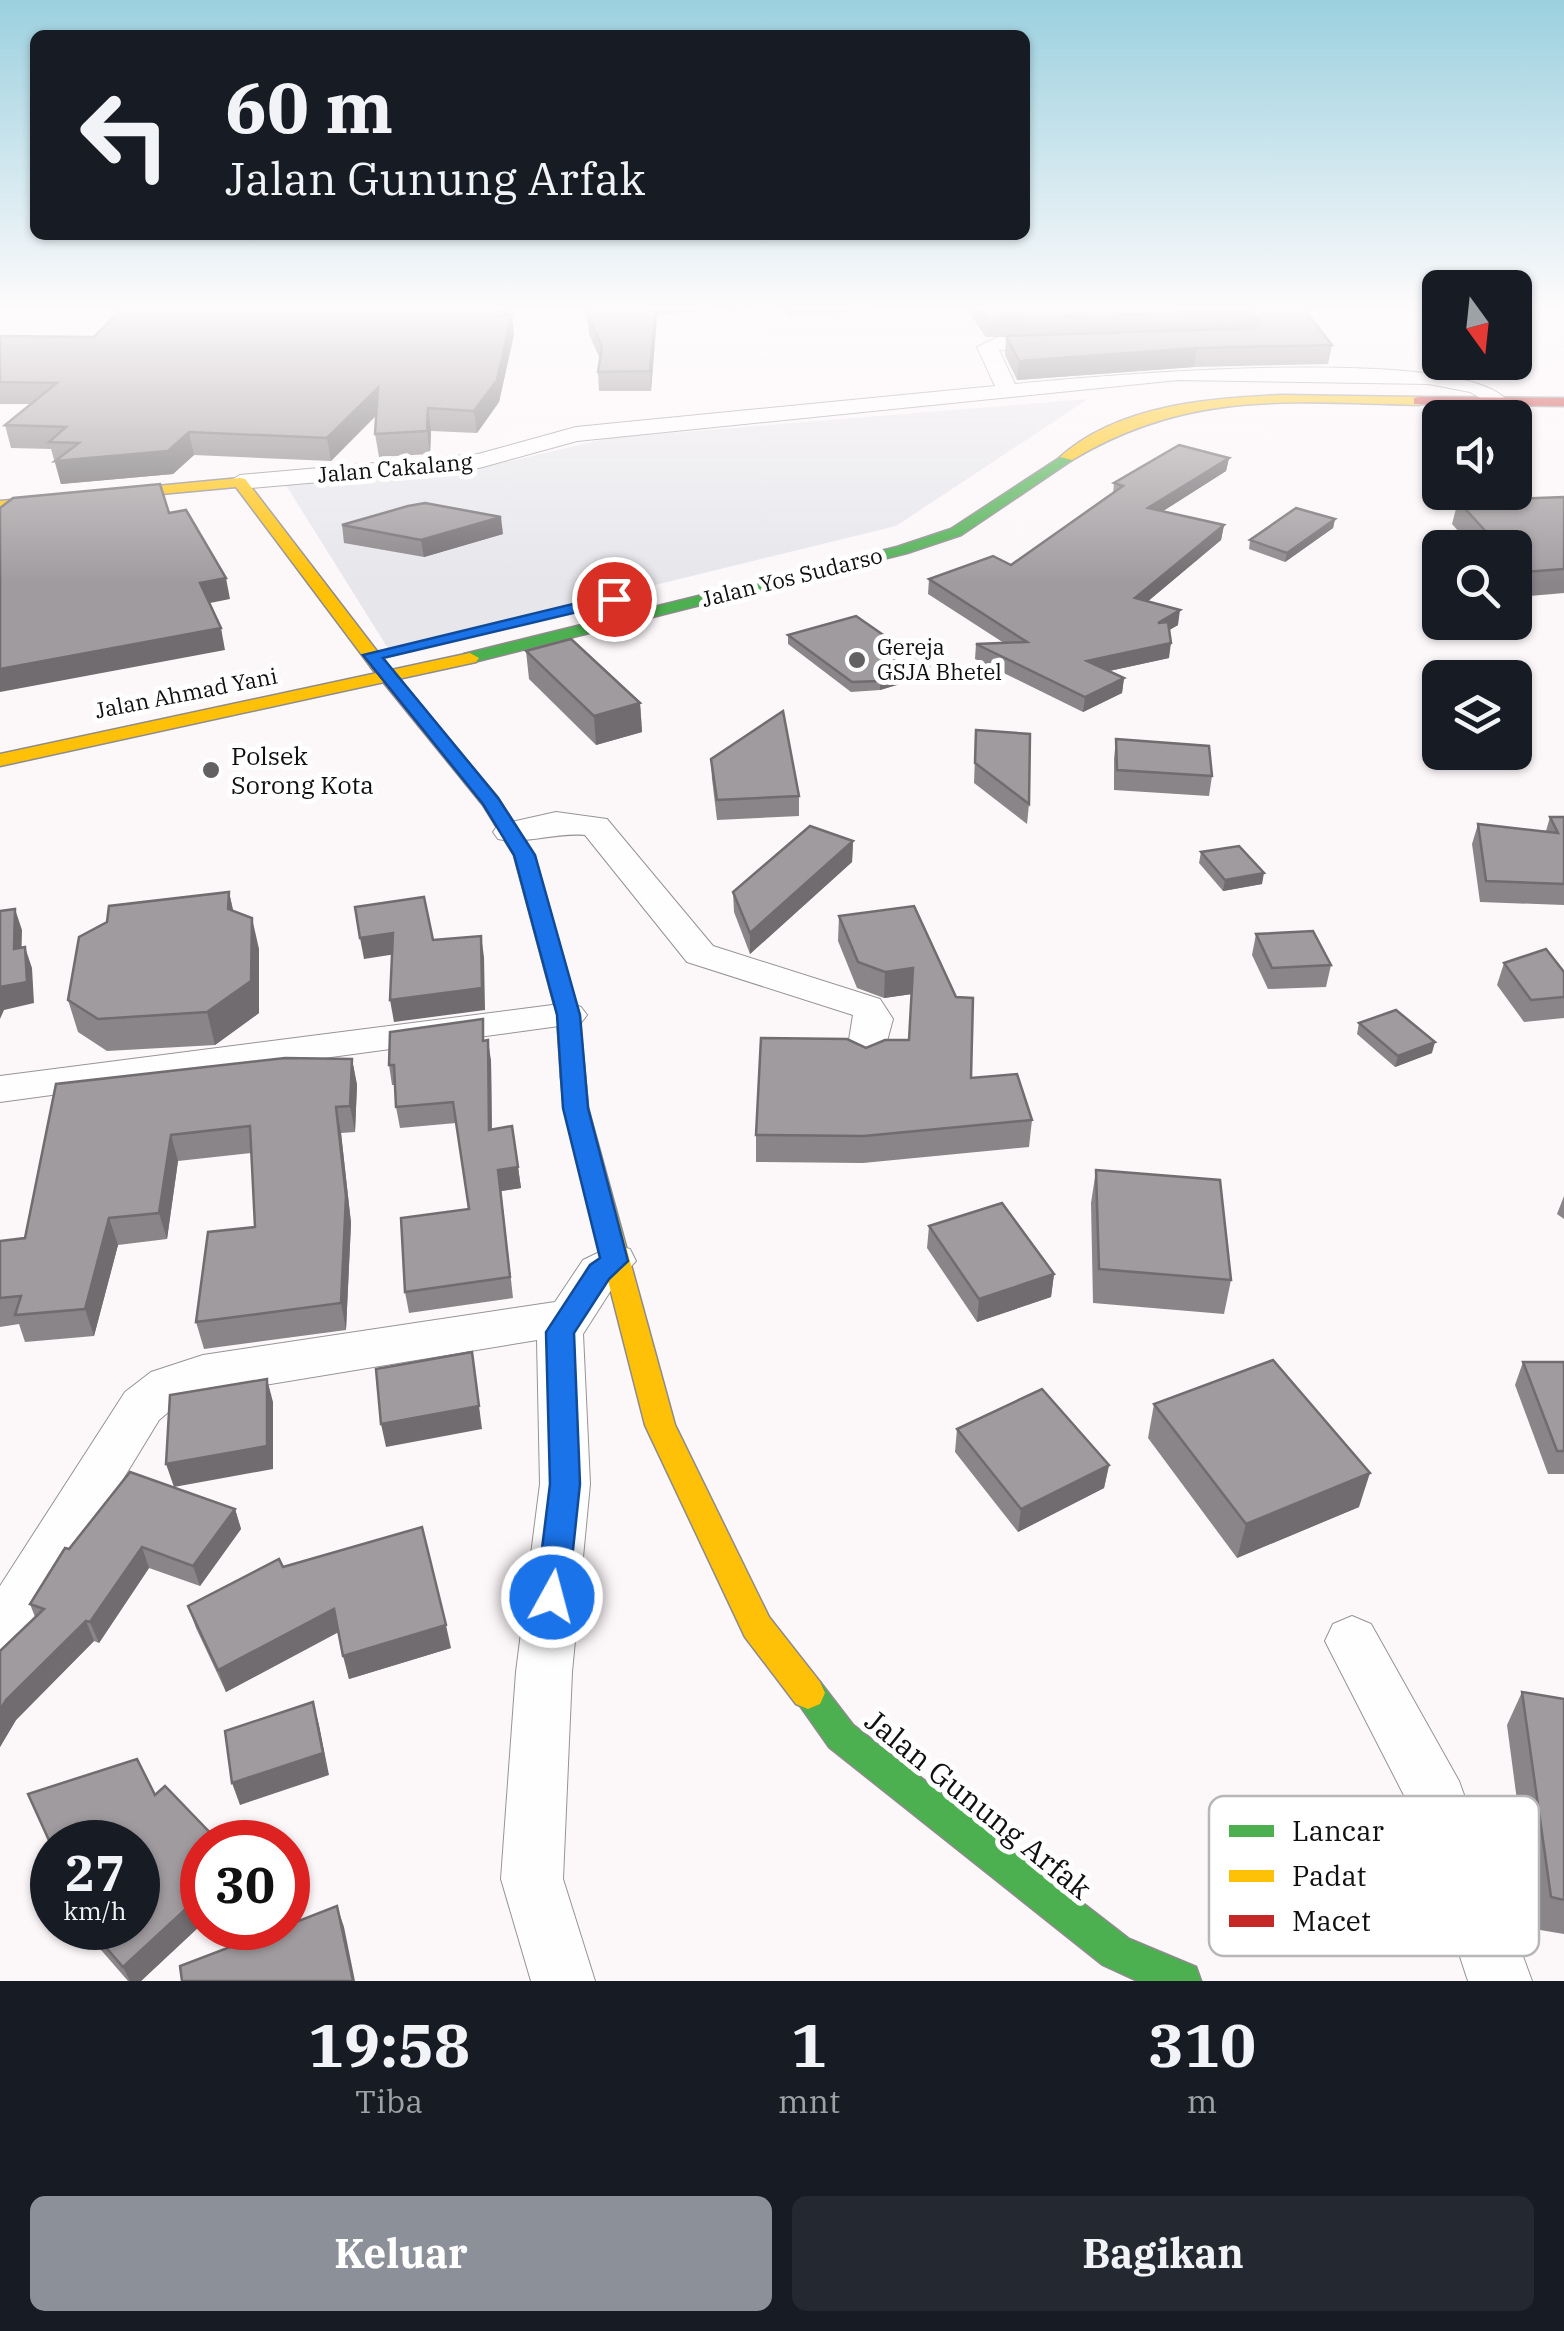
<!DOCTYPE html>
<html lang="id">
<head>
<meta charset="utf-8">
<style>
	:root { --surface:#171b24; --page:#242831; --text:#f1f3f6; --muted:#9ea1a6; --accent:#8c9099 }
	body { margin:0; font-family:"IBM Plex Serif",serif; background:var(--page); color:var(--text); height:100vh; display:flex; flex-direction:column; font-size:38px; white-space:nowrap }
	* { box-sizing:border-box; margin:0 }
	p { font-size:32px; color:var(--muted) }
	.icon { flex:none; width:55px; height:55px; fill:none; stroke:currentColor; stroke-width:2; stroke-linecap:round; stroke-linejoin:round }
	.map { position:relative; height:1981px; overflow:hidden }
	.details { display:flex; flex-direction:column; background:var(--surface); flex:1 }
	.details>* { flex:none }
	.top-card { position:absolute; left:30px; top:30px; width:1000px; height:210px; border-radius:15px; box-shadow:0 2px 8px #0004; background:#171b24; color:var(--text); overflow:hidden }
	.needle { width:65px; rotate:165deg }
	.controls { position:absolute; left:1422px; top:270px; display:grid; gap:20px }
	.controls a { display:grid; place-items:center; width:110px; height:110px; border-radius:15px; background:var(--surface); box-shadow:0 2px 8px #0004; font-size:50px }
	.speed { position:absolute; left:30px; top:1820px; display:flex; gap:20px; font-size:50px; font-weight:700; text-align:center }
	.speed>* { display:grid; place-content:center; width:130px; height:130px; border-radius:50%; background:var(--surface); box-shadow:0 2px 8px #0004; line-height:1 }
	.speed small { font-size:25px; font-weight:400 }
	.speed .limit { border:15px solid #d22; background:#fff; color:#111 }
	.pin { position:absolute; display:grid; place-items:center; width:85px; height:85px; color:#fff; margin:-42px; border:5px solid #fff; border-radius:50%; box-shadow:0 2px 10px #0007 }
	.me { position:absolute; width:110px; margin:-55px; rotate:7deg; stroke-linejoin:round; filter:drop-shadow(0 0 8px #0008) }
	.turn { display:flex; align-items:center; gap:35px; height:210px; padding:0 30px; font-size:45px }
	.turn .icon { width:130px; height:130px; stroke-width:2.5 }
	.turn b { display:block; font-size:70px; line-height:85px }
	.eta { display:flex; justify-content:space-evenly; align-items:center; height:170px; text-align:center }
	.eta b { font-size:60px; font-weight:700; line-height:70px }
	.primary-button { display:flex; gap:20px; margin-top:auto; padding:20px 30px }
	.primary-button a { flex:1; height:115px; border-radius:15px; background:var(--accent); color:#fff; font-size:40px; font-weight:700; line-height:115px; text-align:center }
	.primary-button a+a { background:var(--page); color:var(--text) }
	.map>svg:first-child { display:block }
</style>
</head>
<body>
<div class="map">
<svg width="1564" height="1981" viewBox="0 0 1564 1981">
	<rect width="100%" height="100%" fill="#fcf7f9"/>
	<polygon fill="#e6e6eb" points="1088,399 896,526 389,650 284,482 503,463 609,438"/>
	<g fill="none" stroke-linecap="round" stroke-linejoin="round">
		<defs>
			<g id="street">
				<path d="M 1000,336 L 1054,335 L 1064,341 L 1054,347 L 999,350 L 1015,384 C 1098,376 1459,343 1508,401 L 1497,408 L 1470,392 L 1429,384 L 1178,380 L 577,441 L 479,468 L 240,489 L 228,482 L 240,475 L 478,454 L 576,427 L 995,386 L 977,347 Z"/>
				<path d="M 556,812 L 607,819 L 713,946 L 880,999 L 893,1019 L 880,1067 L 866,1071 L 852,1067 L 846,1058 L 853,1015 L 687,962 L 585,835 C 556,832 523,845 498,839 L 493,832 L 498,825 Z"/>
				<polygon points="568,1003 581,1007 587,1015 581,1023 0,1102 0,1076"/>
				<polygon points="614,1245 630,1249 636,1261 615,1284 583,1334 590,1484 572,1672 563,1879 595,1981 531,1981 501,1879 516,1672 540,1484 537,1340 185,1398 159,1420 19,1650 0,1657 0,1586 125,1392 151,1372 203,1355 555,1302 583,1260"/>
				<polygon points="1352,1616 1371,1624 1459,1781 1532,1981 1468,1981 1412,1811 1325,1641 1333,1624"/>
			</g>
			<g id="fast">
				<polygon points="1067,453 1074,457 1072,460 961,535 907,553 470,663 461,658 464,654 897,547 951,529"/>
				<polygon points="808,1677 820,1682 853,1725 1129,1939 1196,1967 1201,1981 1138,1981 1103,1965 829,1747 791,1693 796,1682"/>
			</g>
			<g id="slow">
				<path d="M 1282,395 L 1419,397 L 1426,401 L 1419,405 C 1289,402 1188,390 1072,460 L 1060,457 C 1118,405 1209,398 1282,395 Z"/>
				<polygon points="240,478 245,479 386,663 386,671 374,671 236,487 0,509 0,501"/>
				<polygon points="470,653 479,658 476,662 0,766 0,754"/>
				<polygon points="573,1069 585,1077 588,1108 675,1425 769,1617 820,1682 825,1693 820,1704 808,1709 796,1704 745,1637 645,1425 564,1108 561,1077"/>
			</g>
			<g id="jam">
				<polygon points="1419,397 1564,398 1564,406 1414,404 1414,398"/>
				<polygon points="380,662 386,663 498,798 534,855 579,1015 585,1077 581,1083 573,1085 561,1077 557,1015 514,855 483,805 371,667"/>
			</g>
		</defs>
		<use href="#street" stroke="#969495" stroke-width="2"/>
		<use href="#fast" stroke="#8d8b8c" stroke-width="3"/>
		<use href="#slow" stroke="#8d8b8c" stroke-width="3"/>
		<use href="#jam" stroke="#8d8b8c" stroke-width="3"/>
		<use href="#street" fill="#fffefe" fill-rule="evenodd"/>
		<use href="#fast" fill="#4caf50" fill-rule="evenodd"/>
		<use href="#slow" fill="#ffc107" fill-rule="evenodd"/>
		<use href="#jam" fill="#c62828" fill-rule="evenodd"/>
	</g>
	<g fill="#8a8588">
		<polygon points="589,307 923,307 788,316 783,310 732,312 732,308 657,315 651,391 599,391 598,372 600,359 589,334 587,315"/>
		<polygon points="965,307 1302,307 1332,345 1328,364 1194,367 1017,380 1005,355 1006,337 986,337"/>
		<polygon points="506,314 514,334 499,402 477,433 431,431 430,454 379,457 375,434 377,415 331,461 194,455 173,474 61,484 51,449 11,448 5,425 30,404 0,404 0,336 94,337"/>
		<polygon points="1229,458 1226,471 1163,511 1224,525 1221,540 1148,601 1178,625 1169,630 1169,658 1109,671 1124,678 1122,693 1083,712 975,659 976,644 1004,643 928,594 929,579 1011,565 1113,494 1114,483"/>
		<polygon points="1564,497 1564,593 1517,597 1515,595 1515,548 1473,548 1452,524 1458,501"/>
		<polygon points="1335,519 1333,528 1285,562 1249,549 1250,540"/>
		<polygon points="342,525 503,534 424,557 344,543"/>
		<polygon points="788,635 927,676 880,690 851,692 788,644"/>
		<polygon points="526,651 640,703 642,732 596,745 529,679"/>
		<polygon points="976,730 1029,804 1027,824 974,783"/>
		<polygon points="1116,739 1212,776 1209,796 1114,790 1114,759"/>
		<polygon points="711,759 799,796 799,816 717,820 712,779"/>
		<polygon points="1550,817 1564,817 1564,905 1480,902 1472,844 1478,824 1546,831"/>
		<polygon points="853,841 852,862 750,954 734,912 733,892"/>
		<polygon points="1201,852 1262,884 1223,891 1199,863"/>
		<polygon points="229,892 233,911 259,949 259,1013 215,1045 107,1051 78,1032 68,1000"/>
		<polygon points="914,906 971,1078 1032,1120 1029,1147 863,1163 756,1162 756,1135 909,1040 912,994 884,998 857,988 838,941 839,916"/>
		<polygon points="1256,934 1331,965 1326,987 1268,989 1252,955"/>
		<polygon points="1504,963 1564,972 1564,1018 1524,1022 1497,985"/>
		<polygon points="1359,1023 1432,1053 1395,1067 1357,1034"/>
		<polygon points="486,1040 491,1061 492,1129 518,1167 521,1188 501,1191 513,1298 409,1313 405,1292 469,1209 456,1123 400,1128 396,1107 395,1085 392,1085 389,1065"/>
		<polygon points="352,1059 357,1085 355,1132 341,1133 351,1223 346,1330 204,1349 196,1322 255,1227 251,1153 178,1161 167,1239 118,1245 94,1336 25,1342 19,1324 0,1327 0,1241 25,1238 56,1084"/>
		<polygon points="1096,1170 1231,1280 1224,1314 1093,1303 1091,1203"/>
		<polygon points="1564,1196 1564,1219 1557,1214"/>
		<polygon points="929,1226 1054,1274 1051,1297 977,1322 927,1248"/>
		<polygon points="1523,1362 1564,1362 1564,1474 1548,1474 1515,1385"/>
		<polygon points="1154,1404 1359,1507 1237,1558 1148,1438"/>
		<polygon points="957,1429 1109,1465 1104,1488 1018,1532 955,1452"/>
		<polygon points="235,1509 241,1529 200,1586 149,1568 99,1643 94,1641 16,1720 0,1747 0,1651 35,1617 30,1604 69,1549"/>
		<polygon points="283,1567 451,1648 349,1679 339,1632 226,1692 196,1628 188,1606"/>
		<polygon points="1522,1692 1564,1699 1564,1934 1534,1929 1507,1725"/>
		<polygon points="155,1795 202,1842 202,1924 141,1981 128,1981 82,1928 138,1928"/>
	</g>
	<g fill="#706c6f">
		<polygon points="500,307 509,307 499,335 497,315"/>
		<polygon points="656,307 732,308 657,315 651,391 650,371"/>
		<polygon points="512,314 514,334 499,402 477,433 474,411"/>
		<polygon points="1197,348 1194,367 1017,380 1019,361"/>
		<polygon points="378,388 381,410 331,461 327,438"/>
		<polygon points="428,408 431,431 430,454 427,431"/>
		<polygon points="189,432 194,455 173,474 61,484 55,461"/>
		<polygon points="1229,458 1226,471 1146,522 1148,508"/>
		<polygon points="501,517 503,534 424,557 421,540"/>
		<polygon points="1335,519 1333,528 1285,562 1287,553"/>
		<polygon points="1224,525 1221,540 1134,613 1135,598"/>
		<polygon points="226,578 230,599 205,604 200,583"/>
		<polygon points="1180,610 1178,625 1156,638 1158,623"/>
		<polygon points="221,628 225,650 0,692 0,669"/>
		<polygon points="1171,643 1169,658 1086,676 1087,661"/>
		<polygon points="928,666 927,676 880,690 880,681"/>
		<polygon points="1124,678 1122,693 1083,712 1085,697"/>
		<polygon points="640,703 642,732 596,745 594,716"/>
		<polygon points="853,841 852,862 750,954 750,933"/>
		<polygon points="1264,873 1262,884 1223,891 1225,880"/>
		<polygon points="229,892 236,923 228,909"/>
		<polygon points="15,909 22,930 21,970 14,949"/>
		<polygon points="252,918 259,949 259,1013 215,1045 207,1012"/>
		<polygon points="393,933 396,954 364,959 360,938"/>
		<polygon points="481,936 484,957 485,1010 394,1022 390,1000"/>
		<polygon points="25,947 32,968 34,1003 4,1010 0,1019 0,987"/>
		<polygon points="913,968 912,994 884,998 885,972"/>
		<polygon points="488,1040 491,1061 492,1150 489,1130"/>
		<polygon points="1435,1042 1432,1053 1395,1067 1398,1056"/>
		<polygon points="352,1059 357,1085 355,1132 350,1106"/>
		<polygon points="336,1107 341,1133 351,1223 346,1330 341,1303"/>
		<polygon points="171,1135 178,1161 167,1239 159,1213"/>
		<polygon points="518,1167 521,1188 501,1191 513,1298 498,1170"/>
		<polygon points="109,1218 118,1245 94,1336 85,1309"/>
		<polygon points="1054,1274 1051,1297 977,1322 979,1299"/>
		<polygon points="472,1352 482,1429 386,1447 381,1424"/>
		<polygon points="267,1379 273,1402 273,1469 174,1487 166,1464"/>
		<polygon points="1109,1465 1104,1488 1018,1532 1021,1509"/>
		<polygon points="1370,1473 1359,1507 1237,1558 1246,1524"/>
		<polygon points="235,1509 241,1529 200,1586 193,1566"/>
		<polygon points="142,1547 149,1568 99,1643 90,1622"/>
		<polygon points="334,1609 340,1631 226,1692 218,1670"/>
		<polygon points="86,1621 94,1641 16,1720 0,1747 0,1710 6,1700"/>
		<polygon points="446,1625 451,1648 349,1679 343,1656"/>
		<polygon points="313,1702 319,1725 329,1775 240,1805 232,1783"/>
		<polygon points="202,1894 202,1924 141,1981 130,1981 123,1967"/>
		<polygon points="337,1906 344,1927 355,1981 353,1981"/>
	</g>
	<g fill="#a09b9e" stroke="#706c6f" stroke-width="2.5">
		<polygon points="124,307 500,307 497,315 512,314 497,380 474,411 428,408 427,431 375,434 378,388 327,438 189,432 168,451 55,461 79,443 49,442 66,427 5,425 57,383 0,382 0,336 94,337"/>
		<polygon points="589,307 656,307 650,371 598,372 602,346 587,315"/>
		<polygon points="979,307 1302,307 1332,345 1197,348 1019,361 1006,336 1254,328 1261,320 1247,311 988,319"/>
		<polygon points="1179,445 1229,458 1148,508 1224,525 1135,598 1180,610 1158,623 1168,622 1171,643 1087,661 1124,678 1085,697 976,644 1027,642 929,579 993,556 1011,565 1123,486 1114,483"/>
		<polygon points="160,484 169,513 186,510 226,578 200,583 221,628 0,669 0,508 13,498"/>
		<polygon points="1564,497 1564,569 1523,572 1515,563 1515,548 1501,548 1458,501"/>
		<polygon points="425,503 501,517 421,540 342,525 408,506"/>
		<polygon points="1296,508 1335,519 1287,553 1250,540"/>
		<polygon points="856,616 928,666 880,681 852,682 788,635"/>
		<polygon points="571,639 640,703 594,716 526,651"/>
		<polygon points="783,711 799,796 717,800 711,759"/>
		<polygon points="976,730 1030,734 1029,804 975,763"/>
		<polygon points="1116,739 1209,746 1212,776 1117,770"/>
		<polygon points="1550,817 1564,817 1564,884 1486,881 1478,824 1558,833"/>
		<polygon points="810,826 853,841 750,933 733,892"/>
		<polygon points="1239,846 1264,873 1225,880 1201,852"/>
		<polygon points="229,892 228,909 252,918 251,981 207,1012 98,1019 68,1000 79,937 107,922 109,906"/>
		<polygon points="424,897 433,940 481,936 482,988 390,1000 393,933 360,938 355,907"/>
		<polygon points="914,906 956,997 973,998 971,1078 1017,1074 1032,1120 864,1136 756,1135 761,1038 847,1039 866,1048 885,1040 909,1040 913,968 885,972 858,962 839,916"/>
		<polygon points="15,909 14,949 25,947 27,982 0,987 0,911"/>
		<polygon points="1313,931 1331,965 1272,968 1256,934"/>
		<polygon points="1546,949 1564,972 1564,997 1531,1000 1504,963"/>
		<polygon points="1396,1010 1435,1042 1398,1056 1359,1023"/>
		<polygon points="483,1019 483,1041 488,1040 489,1130 512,1126 518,1167 498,1170 510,1277 405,1292 401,1218 469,1209 453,1102 396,1107 394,1065 389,1065 390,1032"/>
		<polygon points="285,1058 352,1059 350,1106 336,1107 346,1196 341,1303 196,1322 208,1232 255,1227 250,1126 171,1135 159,1213 109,1218 85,1309 15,1315 21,1296 0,1298 0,1241 25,1238 56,1084"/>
		<polygon points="1096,1170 1220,1180 1231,1280 1099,1269"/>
		<polygon points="1002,1203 1054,1274 979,1299 929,1226"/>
		<polygon points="472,1352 479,1406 381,1424 376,1369"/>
		<polygon points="1273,1360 1370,1473 1246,1524 1154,1404"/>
		<polygon points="1523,1362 1564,1362 1564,1451 1557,1451"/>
		<polygon points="267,1379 267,1446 166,1464 170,1395"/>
		<polygon points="1042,1389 1109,1465 1021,1509 957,1429"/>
		<polygon points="130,1472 235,1509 193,1566 142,1547 90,1622 86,1621 6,1700 0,1710 0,1651 44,1609 30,1604 65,1548 69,1549"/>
		<polygon points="422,1527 446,1625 343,1656 334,1609 218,1670 188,1606 279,1559 283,1567"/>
		<polygon points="1522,1692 1564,1699 1564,1900 1551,1897"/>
		<polygon points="313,1702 323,1753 232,1783 225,1731"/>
		<polygon points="137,1759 155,1795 165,1786 219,1842 202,1842 202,1894 123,1967 89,1928 138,1928 138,1842 52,1842 52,1847 28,1794"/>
		<polygon points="337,1906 353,1981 182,1981 180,1966 280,1928 288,1928 288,1925"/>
	</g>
	<linearGradient id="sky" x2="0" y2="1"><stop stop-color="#9bd0df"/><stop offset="0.53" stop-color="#fefbfc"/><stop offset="1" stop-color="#fefbfc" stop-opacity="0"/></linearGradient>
	<rect width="1564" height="584" fill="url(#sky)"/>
	<polygon fill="#1a73e8" stroke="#114b97" stroke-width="2.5" points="614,594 622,599 620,602 383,658 498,798 535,855 580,1015 588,1108 628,1261 609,1279 574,1333 580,1484 568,1597 563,1607 552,1611 541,1607 536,1597 550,1484 546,1332 590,1265 600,1258 563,1108 557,1015 514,855 483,804 363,655"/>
	<g fill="#636162" stroke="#fff" stroke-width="4">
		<circle cx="857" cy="660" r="10"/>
		<circle cx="211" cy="770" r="10"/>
	</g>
	<g text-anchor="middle" stroke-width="10" stroke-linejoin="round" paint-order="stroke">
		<g font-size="22" fill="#101010" stroke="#fff">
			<text transform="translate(395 468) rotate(-5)" y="8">Jalan Cakalang</text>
			<text transform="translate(792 577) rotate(-14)" y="8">Jalan Yos Sudarso</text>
			<text transform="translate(186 693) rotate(-11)" y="8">Jalan Ahmad Yani</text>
		</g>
		<g font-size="22" fill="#101010" stroke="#fff" text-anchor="start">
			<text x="877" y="655">Gereja<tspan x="877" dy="25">GSJA Bhetel</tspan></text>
		</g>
		<g font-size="25" fill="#101010" stroke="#fff" text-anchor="start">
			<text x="231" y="765">Polsek<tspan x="231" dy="29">Sorong Kota</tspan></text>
		</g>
		<g font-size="30" fill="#101010" stroke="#fff">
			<text transform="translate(978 1805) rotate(39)" y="10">Jalan Gunung Arfak</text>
		</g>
	</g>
	<rect x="1209" y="1796" width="330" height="160" rx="15" fill="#fff" stroke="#b7b7b7" stroke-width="2.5"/>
	<rect x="1229" y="1825" width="45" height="12" fill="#4caf50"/>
	<rect x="1229" y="1870" width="45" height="12" fill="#ffc107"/>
	<rect x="1229" y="1915" width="45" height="12" fill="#c62828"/>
	<g font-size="28" fill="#101010">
		<text x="1292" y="1841">Lancar</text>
		<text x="1292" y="1886">Padat</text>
		<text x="1292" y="1931">Macet</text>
	</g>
</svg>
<div class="controls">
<a><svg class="needle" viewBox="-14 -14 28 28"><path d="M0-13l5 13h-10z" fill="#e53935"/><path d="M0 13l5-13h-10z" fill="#9ea1a6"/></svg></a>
<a><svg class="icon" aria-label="sound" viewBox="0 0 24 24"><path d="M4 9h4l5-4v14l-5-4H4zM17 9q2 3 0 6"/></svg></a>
<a><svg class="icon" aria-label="search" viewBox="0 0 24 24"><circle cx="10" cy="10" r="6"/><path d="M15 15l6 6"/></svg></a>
<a><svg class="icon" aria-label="layers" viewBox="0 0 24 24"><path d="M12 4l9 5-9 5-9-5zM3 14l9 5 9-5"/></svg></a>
</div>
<div class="speed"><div>27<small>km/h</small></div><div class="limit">30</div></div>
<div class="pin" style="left:614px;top:599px;background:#d93025"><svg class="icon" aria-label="arrive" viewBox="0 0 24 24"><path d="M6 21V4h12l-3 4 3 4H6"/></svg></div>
<svg class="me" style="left:552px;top:1597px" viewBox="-20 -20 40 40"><circle r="17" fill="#1a73e8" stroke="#fff" stroke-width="3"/><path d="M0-11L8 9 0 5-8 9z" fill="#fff"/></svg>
<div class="top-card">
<div class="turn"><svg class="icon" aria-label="left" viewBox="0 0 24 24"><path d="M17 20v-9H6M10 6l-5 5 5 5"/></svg><div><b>60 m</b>Jalan Gunung Arfak</div></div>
</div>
</div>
<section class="details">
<div class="eta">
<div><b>19:58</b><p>Tiba</p></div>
<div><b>1</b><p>mnt</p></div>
<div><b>310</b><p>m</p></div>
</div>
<div class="primary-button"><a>Keluar</a><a>Bagikan</a></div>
</section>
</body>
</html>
